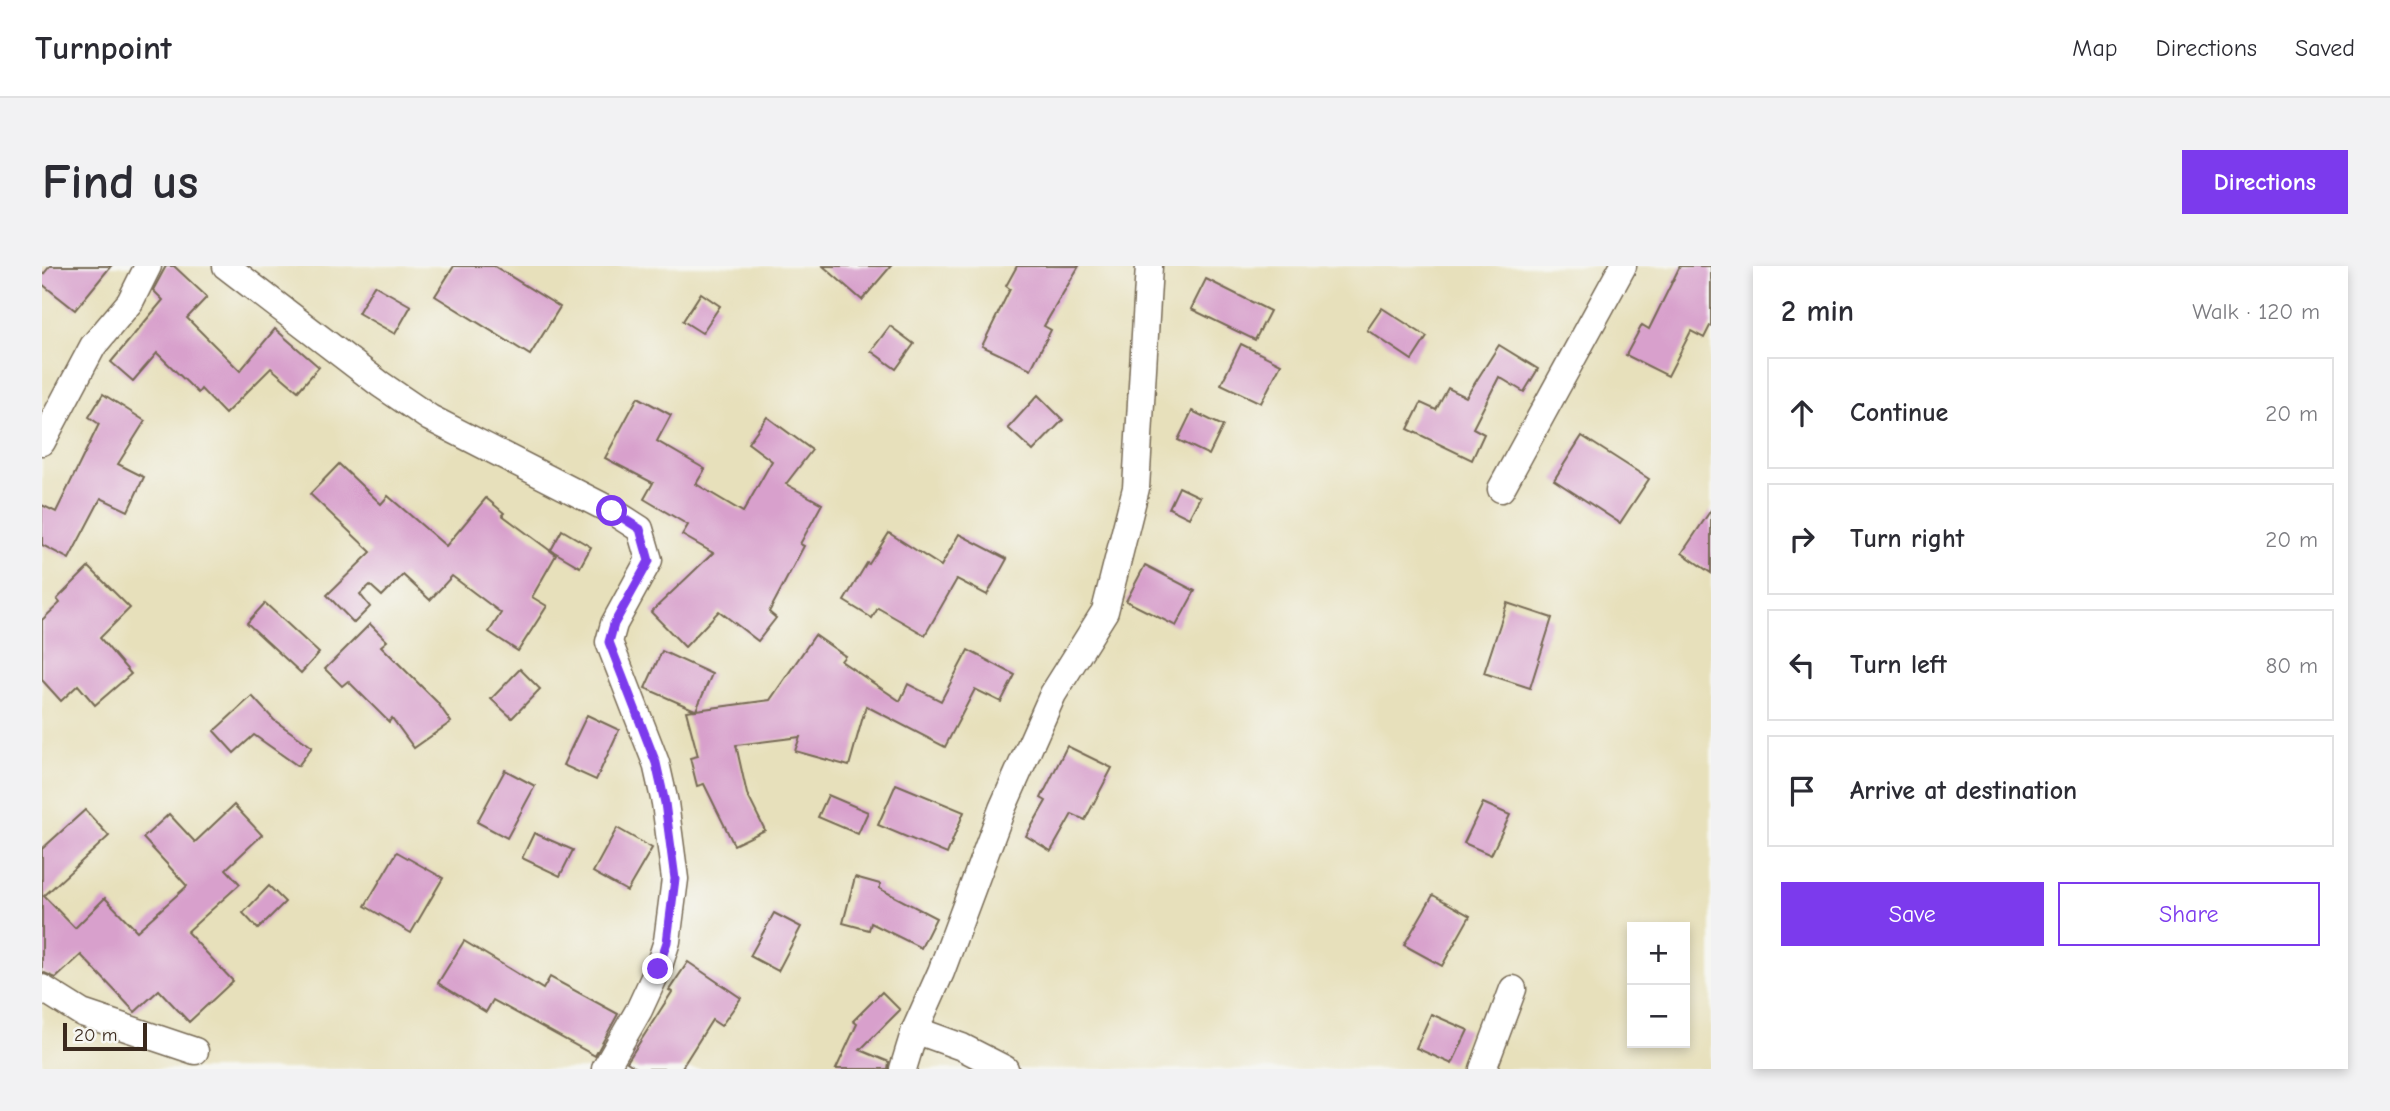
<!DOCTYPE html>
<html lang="en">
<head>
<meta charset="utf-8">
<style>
	body { margin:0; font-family:"Comic Neue",sans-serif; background:#f2f2f3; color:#2b2b33 }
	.controls { position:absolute; right:21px; bottom:21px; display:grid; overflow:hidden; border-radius:0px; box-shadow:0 4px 10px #0003 }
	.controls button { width:63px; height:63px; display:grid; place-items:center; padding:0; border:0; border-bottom:2px solid #e1e1e2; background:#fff; color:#2b2b33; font:35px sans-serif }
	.scale { position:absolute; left:21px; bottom:18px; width:84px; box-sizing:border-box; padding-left:7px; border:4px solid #3b2a1e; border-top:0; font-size:19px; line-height:24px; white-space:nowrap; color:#3b2a1e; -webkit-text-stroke:5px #f6f6f2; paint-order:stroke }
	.stop { position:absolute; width:21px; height:21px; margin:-16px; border:5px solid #7c3aed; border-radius:50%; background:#fff }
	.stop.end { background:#7c3aed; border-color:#fff; box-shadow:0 2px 7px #0008 }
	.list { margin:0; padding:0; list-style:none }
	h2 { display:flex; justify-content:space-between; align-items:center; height:91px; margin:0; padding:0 28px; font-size:30px }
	h2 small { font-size:23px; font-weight:400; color:#7c7c81 }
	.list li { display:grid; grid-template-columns:46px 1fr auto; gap:21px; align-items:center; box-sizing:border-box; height:112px; margin:0 14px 14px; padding:0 14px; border:2px solid #e1e1e2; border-radius:0px }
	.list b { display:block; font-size:26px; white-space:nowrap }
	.list em { font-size:23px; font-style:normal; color:#7c7c81 }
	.actions { display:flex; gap:14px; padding:21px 28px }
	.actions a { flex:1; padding:16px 0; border:2px solid #7c3aed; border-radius:0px; text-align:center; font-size:24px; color:#7c3aed }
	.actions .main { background:#7c3aed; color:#fff }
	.icon { flex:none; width:38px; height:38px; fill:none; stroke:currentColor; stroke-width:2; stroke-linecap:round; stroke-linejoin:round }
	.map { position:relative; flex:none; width:1669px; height:803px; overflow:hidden; border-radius:0px }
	header { display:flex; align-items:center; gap:42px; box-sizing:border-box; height:98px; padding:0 35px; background:#fff; border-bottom:2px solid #e1e1e2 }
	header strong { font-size:33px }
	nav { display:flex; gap:38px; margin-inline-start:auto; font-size:24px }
	.intro { display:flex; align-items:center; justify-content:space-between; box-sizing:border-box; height:168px; padding:0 42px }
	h1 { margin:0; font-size:49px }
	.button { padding:18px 32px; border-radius:0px; background:#7c3aed; color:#fff; font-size:24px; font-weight:700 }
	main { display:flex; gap:42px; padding:0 42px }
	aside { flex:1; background:#fff; border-radius:0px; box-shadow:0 4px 10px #0003 }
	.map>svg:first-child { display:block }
	.building { fill:#d8a0cc }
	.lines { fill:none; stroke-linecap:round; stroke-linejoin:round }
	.minor-casing { stroke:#776a55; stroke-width:29 }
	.minor { stroke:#fff; stroke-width:26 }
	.route { stroke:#7c3aed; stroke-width:9 }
</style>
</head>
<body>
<header>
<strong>Turnpoint</strong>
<nav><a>Map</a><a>Directions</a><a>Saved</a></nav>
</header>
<div class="intro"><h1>Find us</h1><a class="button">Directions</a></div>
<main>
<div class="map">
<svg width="1669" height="803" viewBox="0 0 1669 803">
	<rect width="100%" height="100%" fill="#f6f6f2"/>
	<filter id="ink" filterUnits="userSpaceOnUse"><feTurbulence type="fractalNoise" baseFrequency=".0143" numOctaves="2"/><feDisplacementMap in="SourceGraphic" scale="14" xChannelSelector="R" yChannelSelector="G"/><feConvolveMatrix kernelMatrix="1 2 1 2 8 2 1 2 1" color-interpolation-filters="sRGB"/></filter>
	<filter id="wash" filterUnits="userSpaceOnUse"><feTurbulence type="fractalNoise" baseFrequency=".00686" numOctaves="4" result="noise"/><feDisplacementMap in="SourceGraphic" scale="28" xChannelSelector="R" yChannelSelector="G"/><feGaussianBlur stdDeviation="1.57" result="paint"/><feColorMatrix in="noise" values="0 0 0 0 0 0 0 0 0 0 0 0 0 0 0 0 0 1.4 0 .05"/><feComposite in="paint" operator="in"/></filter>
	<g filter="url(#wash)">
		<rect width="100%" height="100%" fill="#e7e0bb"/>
		<g id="blocks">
			<!-- building -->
			<g class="building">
				<polygon points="8,0 69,0 33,44 0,18 0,10"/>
				<polygon points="124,0 132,0 165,31 145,52 198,105 233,63 277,101 256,125 229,102 183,148 159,123 156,127 115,87 91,115 69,96 121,34 111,24"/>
				<polygon points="412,0 452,0 518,41 488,89 393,30"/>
				<polygon points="781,0 849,0 820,34"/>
				<polygon points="975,0 1037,0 1002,60 1009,64 989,103 940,80 968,23 964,20"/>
				<polygon points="1638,0 1669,0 1669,58 1662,72 1649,65 1626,110 1584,89 1600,59 1607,63"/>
				<polygon points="1164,13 1228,45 1213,74 1149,43"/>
				<polygon points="332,19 369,40 353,68 316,47"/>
				<polygon points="659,27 678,40 660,67 641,55"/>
				<polygon points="1340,42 1385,71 1370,94 1325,64"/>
				<polygon points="848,60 872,78 854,103 829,85"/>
				<polygon points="1199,78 1239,98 1219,137 1179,118"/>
				<polygon points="1457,79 1496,103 1482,126 1457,111 1431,162 1442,168 1430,194 1366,163 1379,137 1394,144 1406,122 1424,131"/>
				<polygon points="61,128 103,155 76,198 102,211 86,245 59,232 27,293 0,279 0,239 14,246 57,158 47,151"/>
				<polygon points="996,129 1021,154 991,185 966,162"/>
				<polygon points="596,131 629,149 615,175 663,203 654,218 701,246 730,195 706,177 725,151 770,184 744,218 780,238 758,278 762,280 727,346 734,352 716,375 677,345 643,381 609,346 671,287 640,269 646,259 602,233 611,217 563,192"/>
				<polygon points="1150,145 1181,160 1167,189 1136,174"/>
				<polygon points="1540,170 1607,213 1578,257 1512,214"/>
				<polygon points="297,198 339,238 346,230 404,280 444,232 462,247 460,249 514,289 490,331 505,340 476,385 447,366 459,347 410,310 388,334 361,309 340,330 328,319 318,328 328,341 312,357 285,329 329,286 268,228"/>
				<polygon points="1137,221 1158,231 1147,252 1127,242"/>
				<polygon points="1669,244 1669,307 1640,287"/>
				<polygon points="520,264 549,281 538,301 509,284"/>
				<polygon points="847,267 899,300 917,268 965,293 945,329 915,313 883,369 836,342 830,352 802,335 825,297 827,298"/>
				<polygon points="1103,299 1153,325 1134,360 1084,335"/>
				<polygon points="47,301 88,342 58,372 89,408 53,439 36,419 19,435 0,414 0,354 18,337 15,333"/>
				<polygon points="223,337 277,387 259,407 205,357"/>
				<polygon points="1465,337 1510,352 1488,422 1442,407"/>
				<polygon points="328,358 345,375 339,380 395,436 409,456 372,482 350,452 347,456 306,415 300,420 283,403"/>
				<polygon points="773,369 803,390 799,395 858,435 866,418 899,435 926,384 973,409 959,436 933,423 903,481 824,440 807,500 753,485 758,471 694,479 705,528 723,564 692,579 662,518 655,520 648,492 656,490 644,445 653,444 603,422 620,385 670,408 654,444 728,434"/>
				<polygon points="478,403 498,423 470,452 449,433"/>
				<polygon points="210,430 232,454 270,481 256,500 212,469 192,487 172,465"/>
				<polygon points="545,449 577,464 554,514 521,499"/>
				<polygon points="1025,480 1070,502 1043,554 1030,548 1009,585 984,570 1004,535 999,532"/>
				<polygon points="463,504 493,520 465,572 435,556"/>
				<polygon points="854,518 922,546 905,588 836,559"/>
				<polygon points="786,529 826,546 816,568 776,551"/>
				<polygon points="1441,537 1468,549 1449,589 1422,577"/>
				<polygon points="192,539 220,569 184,603 198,618 145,666 191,715 147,756 117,724 93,746 39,689 14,712 0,706 0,583 43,544 67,570 2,630 33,662 63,632 95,665 145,620 101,572 127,548 153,576"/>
				<polygon points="575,562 610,582 585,625 551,606"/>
				<polygon points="492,567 531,584 518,610 480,592"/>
				<polygon points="355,586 401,612 369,667 323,640"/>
				<polygon points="813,611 838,618 838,623 894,652 879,682 829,657 827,664 801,657"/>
				<polygon points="227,620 243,636 216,663 201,647"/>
				<polygon points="1391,629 1428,650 1400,700 1362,679"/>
				<polygon points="732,647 759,661 736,705 708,690"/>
				<polygon points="422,675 501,723 508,711 576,748 553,790 451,734 444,746 396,717"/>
				<polygon points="646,696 699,732 679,760 670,754 639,803 596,803 585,796 630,726 627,724"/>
				<polygon points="840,726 858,744 818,784 847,796 846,803 794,803 815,758 811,755"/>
				<polygon points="1389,748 1426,764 1410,798 1374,782"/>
			</g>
		</g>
	</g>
	<g filter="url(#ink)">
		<use href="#blocks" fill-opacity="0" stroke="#776a55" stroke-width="2"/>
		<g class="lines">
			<!-- minor casing -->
			<g class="minor-casing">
				<g id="minor">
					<polyline points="184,0 338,118 388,152 570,245 598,263 607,294 572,358 567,376 614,497 623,537 633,613 625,675 616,703 597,744 563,803"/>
					<polyline points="0,176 51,80 88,36 106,0"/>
					<polyline points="1459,223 1581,0"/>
					<polyline points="0,722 40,747 153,785"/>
					<polyline points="873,764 920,781 963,803"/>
					<polyline points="861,803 873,764 899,706 960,543 1011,428 1063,345 1094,222 1107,0"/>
					<polyline points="1441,803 1471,723"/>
				</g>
			</g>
			<!-- minor -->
			<use href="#minor" class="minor"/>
		</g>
	</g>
	<g class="lines" filter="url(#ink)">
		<!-- route -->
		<polyline class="route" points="570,245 598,263 607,295 572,358 567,376 614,497 623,537 633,613 625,676 616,703"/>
	</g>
</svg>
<div class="controls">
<button>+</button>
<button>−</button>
</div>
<div class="scale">20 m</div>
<div class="stop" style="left:570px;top:245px"></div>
<div class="stop end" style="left:616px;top:703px"></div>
</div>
<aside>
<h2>2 min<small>Walk · 120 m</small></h2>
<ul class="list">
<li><svg class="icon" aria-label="ahead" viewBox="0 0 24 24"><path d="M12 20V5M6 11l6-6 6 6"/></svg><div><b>Continue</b></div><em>20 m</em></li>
<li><svg class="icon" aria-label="right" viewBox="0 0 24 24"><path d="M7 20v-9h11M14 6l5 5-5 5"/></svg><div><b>Turn right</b></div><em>20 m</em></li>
<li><svg class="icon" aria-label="left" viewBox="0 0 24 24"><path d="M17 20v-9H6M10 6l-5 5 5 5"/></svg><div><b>Turn left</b></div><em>80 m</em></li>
<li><svg class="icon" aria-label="arrive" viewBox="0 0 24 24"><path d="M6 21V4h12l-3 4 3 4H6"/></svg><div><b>Arrive at destination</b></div></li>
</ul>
<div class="actions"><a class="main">Save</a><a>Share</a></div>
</aside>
</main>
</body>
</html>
